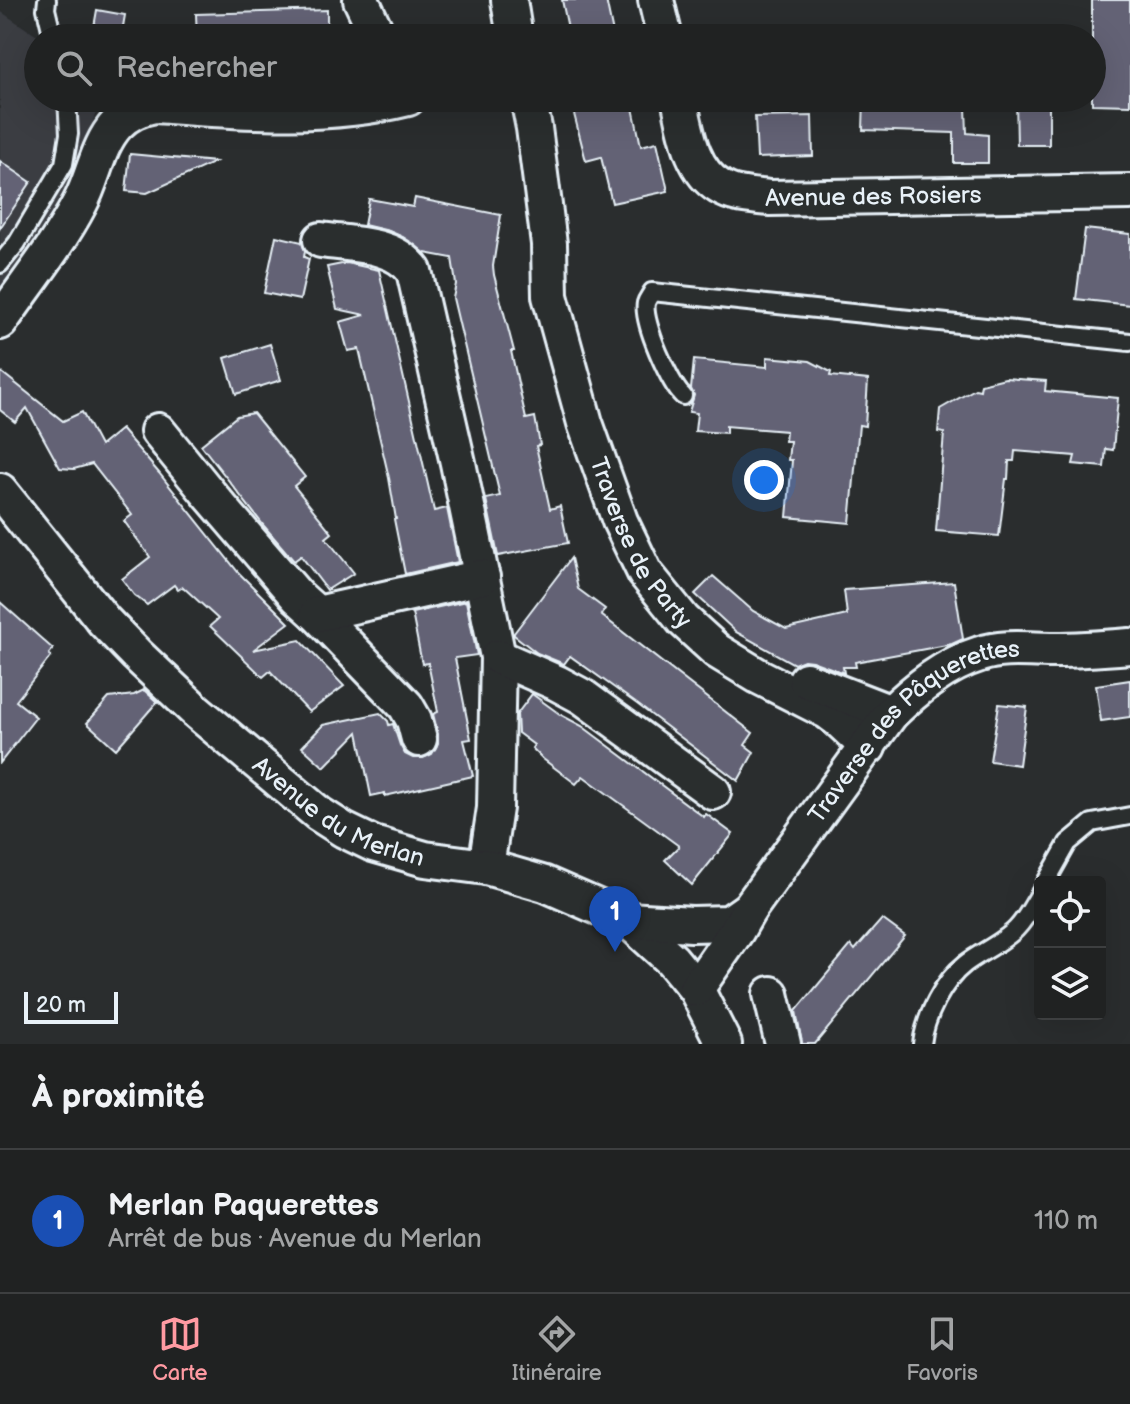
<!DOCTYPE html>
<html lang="fr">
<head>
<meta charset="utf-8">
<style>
	body { margin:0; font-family:"Balsamiq Sans",sans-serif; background:#2d2f2f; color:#f1f3f6 }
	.controls { position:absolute; right:24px; bottom:24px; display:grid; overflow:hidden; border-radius:8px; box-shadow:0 8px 32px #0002 }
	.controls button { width:72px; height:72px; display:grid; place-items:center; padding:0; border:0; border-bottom:2px solid #3d3f40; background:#202222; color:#f1f3f6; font:40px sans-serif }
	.scale { position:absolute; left:24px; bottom:20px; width:94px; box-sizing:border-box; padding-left:8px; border:4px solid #e8f1f8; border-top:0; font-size:22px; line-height:28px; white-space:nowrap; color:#e8f1f8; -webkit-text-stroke:6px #2a2d2e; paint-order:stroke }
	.you { position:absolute; left:764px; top:480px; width:28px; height:28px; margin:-20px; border:6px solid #fff; border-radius:50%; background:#1a73e8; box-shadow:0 0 0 12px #1a73e833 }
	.badge { display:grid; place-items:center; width:52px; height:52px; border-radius:50%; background:#ff9aa2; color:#fff; font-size:26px; font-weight:700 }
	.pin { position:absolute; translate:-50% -66px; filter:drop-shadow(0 2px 4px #0008) }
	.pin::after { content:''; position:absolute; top:42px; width:28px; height:24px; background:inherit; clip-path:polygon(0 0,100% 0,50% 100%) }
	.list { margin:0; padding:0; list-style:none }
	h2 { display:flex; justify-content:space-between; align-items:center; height:104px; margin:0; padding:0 32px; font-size:34px }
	h2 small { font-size:26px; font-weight:400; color:#a2a4a5 }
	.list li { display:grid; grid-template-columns:52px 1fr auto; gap:24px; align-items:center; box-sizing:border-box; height:144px; padding:0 32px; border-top:2px solid #3d3f40 }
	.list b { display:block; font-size:30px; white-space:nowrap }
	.list p { margin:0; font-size:26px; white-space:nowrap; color:#a2a4a5 }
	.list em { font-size:26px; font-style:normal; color:#a2a4a5 }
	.icon { flex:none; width:44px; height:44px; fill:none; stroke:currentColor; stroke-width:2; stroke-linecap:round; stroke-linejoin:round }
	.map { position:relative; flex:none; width:1130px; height:1044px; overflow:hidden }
	.search { position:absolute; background:#202222; box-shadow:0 8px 32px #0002; left:24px; right:24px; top:24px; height:88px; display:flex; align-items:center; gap:20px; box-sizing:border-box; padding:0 28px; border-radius:44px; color:#a2a4a5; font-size:30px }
	.sheet { height:248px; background:#202222 }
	nav { display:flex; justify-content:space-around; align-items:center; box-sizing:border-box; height:112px; border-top:2px solid #3d3f40; background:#202222; font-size:22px; color:#a2a4a5 }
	nav a { display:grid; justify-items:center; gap:4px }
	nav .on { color:#ff9aa2 }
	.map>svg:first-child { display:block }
	.built { fill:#3b3d43 }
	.building { fill:#636274; stroke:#e8f1f8; stroke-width:2 }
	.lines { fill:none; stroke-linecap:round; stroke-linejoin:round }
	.lane-casing { stroke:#e8f1f8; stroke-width:22 }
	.street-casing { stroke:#e8f1f8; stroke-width:40 }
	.lane { stroke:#2a2d2e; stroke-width:16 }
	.street { stroke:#2a2d2e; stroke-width:34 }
	.labels { text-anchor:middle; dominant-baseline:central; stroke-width:7; stroke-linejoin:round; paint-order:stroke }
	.street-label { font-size:24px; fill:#e8f1f8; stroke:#2a2d2e }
</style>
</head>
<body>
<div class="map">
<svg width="1130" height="1044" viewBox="0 0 1130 1044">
	<rect width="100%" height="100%" fill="#2a2d2e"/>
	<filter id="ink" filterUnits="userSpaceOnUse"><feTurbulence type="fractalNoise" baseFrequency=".0125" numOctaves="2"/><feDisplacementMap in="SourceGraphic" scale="16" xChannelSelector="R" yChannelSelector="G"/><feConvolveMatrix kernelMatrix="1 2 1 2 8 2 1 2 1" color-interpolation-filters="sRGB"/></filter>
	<g filter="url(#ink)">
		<!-- built -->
		<polygon class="built" points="0,11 40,38 38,38 38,98 102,98 58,208 0,293"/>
		<!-- building -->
		<g class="building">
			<polygon points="562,0 606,0 614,38 570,38"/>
			<polygon points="1092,0 1130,0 1130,105 1092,104"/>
			<polygon points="97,10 125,15 121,38 92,38"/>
			<polygon points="327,10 327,38 197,38 196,14"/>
			<polygon points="631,98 641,146 657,142 668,191 612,203 601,157 586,161 573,110"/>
			<polygon points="864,98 922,98 922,104 966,107 967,133 988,135 988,163 954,163 954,133 863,130"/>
			<polygon points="1016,98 1049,98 1049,145 1017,145"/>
			<polygon points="812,116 813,156 757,158 755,117"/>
			<polygon points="130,154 215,162 147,193 126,191"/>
			<polygon points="0,161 31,182 0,228"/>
			<polygon points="415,198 501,215 493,266 494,275 514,351 511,351 526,419 535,417 540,445 536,446 550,509 560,506 568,543 498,556 486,499 500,496 453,298 456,284 452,258 425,253 403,237 389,231 364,225 369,199 413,207"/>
			<polygon points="1085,229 1130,234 1130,305 1076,299"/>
			<polygon points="276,236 302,242 305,251 304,257 309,259 300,300 264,293"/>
			<polygon points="347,263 379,270 434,511 447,508 458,562 405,574 394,519 396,519 389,478 359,349 348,351 340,322 365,315 337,309 327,267"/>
			<polygon points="270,344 281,380 236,394 225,358"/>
			<polygon points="767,357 810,361 831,372 830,376 868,380 865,426 859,425 850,523 787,517 792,460 788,460 790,441 785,441 786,431 726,426 726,433 695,431 697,413 689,412 694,395 691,389 694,360 767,367"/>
			<polygon points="0,371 63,421 82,412 100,446 121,429 159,473 238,572 289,623 253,650 300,640 344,686 309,712 270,671 263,677 210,626 218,619 183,587 178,590 174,585 147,605 134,595 122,579 150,557 124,521 132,515 92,464 74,469 60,468 27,408 15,422 0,410"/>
			<polygon points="1005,378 1046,381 1045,391 1118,398 1113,450 1106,449 1104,467 1073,464 1075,456 1015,451 1014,461 1009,461 1008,479 1006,479 999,536 936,531 944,433 938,432 940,409 975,389 980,390 981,384"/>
			<polygon points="253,413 305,477 294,486 332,533 326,538 354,573 327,590 301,556 294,561 264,526 201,445 237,416"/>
			<polygon points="571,558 578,589 605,609 601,615 753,733 745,745 754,752 738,781 637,704 570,656 564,664 537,653 514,635 514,633"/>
			<polygon points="713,576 753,611 786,629 847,615 844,590 954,582 963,639 952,644 855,662 856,667 843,667 844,673 812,661 804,660 794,664 736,632 695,594"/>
			<polygon points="466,601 477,655 455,658 471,739 464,740 473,776 385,796 385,793 371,796 358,732 324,767 302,747 323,725 380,713 388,721 389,725 393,724 400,745 405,754 413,758 423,758 432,754 438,743 438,734 433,714 438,712 428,663 422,664 412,613"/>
			<polygon points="0,602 53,649 49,654 51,656 16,701 36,717 0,763"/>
			<polygon points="1130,680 1130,717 1101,721 1096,685"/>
			<polygon points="144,690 157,702 116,749 87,723 109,698 134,695"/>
			<polygon points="532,694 561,715 582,726 704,817 706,814 733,834 692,885 665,860 679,846 583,776 576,784 543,759 532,748 534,745 518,733 517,714"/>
			<polygon points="999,704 1027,707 1019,765 990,761"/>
			<polygon points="882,919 905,936 815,1044 802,1044 796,1011 851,945 855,950"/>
		</g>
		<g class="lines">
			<!-- lane casing -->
			<g class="lane-casing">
				<g id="lane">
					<polyline points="47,0 46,9 53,38"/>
					<polyline points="0,264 17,243 64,164 69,134 67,98"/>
					<path d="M683 396C670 384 642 322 646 303 647 299 650 296 652 292L1130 342"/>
					<polyline points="1046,882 1068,843 1092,823 1130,816"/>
					<path d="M922 1044C925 1017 943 981 965 964 981 952 1002 943 1016 929 1026 919 1033 905 1040 893"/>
				</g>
			</g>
			<!-- street casing -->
			<g class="street-casing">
				<g id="street">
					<polyline points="361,0 379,38"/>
					<polyline points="509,0 515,38"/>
					<polyline points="656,0 665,38"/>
					<path id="s1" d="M528 98 534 128 549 244 550 296 585 423 620 521 645 573 683 620 717 651 758 676 827 711 839 720 868 747"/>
					<path id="s2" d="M679 98C686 129 690 169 720 187 734 196 753 196 769 198L1130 192"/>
					<path d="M321 240C353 245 394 243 414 271L458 463 498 657 495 808 486 867"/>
					<path d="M0 322C27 283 58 245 80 203 94 177 97 146 117 124 128 113 139 108 155 105 240 111 324 119 408 98"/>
					<polyline points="158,431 210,495 297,596 317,614 406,706 414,720 419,739"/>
					<path id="s3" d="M0 491 104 621 137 655 195 710 319 814 344 830 373 844 425 859 486 867 545 884 628 920 672 960 696 989 724 1044"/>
					<polyline points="317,614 482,577"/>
					<polyline points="498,657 557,683 583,697 713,792"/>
					<polyline points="806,680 891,713"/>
					<polyline points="628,920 692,924 729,923 749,909"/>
					<path id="s4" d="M696 989 737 930 749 909 891 713C917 688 945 665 980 654 1003 646 1030 650 1055 650 1080 650 1105 648 1130 646"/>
					<polyline points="771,994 783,1044"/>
				</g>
			</g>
			<!-- lane -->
			<use href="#lane" class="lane"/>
			<!-- street -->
			<use href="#street" class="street"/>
		</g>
	</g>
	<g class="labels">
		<!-- street labels -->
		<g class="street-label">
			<text stroke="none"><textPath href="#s2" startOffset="256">Avenue des Rosiers</textPath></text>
			<text stroke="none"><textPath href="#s1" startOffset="464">Traverse de Party</textPath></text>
			<text stroke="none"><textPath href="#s4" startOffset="346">Traverse des Pâquerettes</textPath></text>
			<text stroke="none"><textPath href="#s3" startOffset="472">Avenue du Merlan</textPath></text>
		</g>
	</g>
</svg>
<div class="controls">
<button><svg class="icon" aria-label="locate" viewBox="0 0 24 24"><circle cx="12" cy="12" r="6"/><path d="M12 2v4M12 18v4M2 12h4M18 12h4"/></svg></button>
<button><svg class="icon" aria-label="layers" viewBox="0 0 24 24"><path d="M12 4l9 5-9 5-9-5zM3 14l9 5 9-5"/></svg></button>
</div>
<div class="scale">20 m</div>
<div class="you"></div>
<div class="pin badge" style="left:615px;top:952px;background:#1a4fb4">1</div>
<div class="search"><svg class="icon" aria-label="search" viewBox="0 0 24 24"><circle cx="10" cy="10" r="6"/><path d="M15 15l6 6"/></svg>Rechercher</div>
</div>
<section class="sheet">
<h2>À proximité<small></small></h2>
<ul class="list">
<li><span class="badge" style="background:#1a4fb4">1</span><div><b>Merlan Paquerettes</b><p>Arrêt de bus · Avenue du Merlan</p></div><em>110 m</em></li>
</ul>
</section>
<nav>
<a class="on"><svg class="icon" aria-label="map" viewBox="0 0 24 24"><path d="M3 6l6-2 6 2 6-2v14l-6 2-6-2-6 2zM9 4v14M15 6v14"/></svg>Carte</a>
<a><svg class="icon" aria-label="directions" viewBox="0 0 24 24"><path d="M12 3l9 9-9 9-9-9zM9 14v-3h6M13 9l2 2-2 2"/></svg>Itinéraire</a>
<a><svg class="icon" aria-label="saved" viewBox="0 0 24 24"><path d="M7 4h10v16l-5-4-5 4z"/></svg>Favoris</a>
</nav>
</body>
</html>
